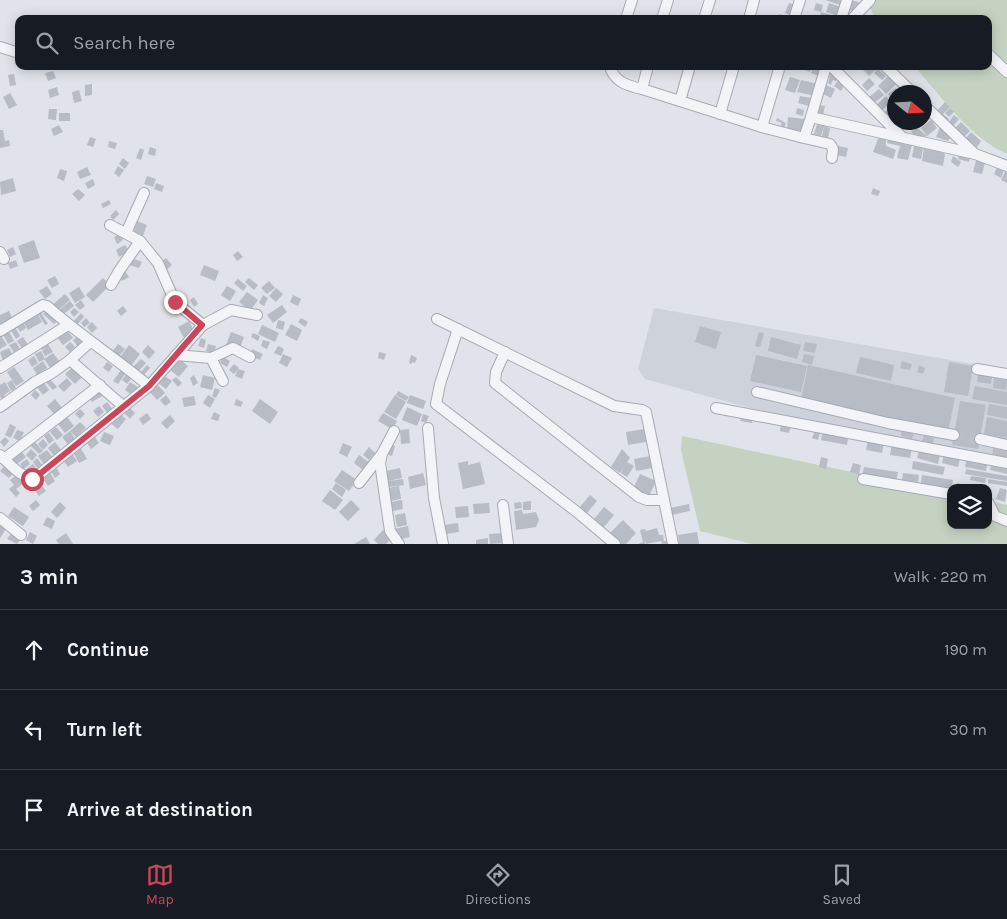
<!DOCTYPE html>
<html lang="en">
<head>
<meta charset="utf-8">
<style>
	body { margin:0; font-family:Karla,sans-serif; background:#242831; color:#f1f3f6 }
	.controls { position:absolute; right:15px; bottom:15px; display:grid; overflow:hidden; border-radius:10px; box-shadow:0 2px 12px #0003 }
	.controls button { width:45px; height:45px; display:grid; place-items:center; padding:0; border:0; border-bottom:1px solid #363941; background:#171b24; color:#f1f3f6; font:25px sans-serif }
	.compass { position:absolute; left:887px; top:85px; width:45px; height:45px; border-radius:50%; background:#171b24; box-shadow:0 2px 12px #0003; rotate:108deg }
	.stop { position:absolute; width:15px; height:15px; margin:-11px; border:4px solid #cc465a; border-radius:50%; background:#fff }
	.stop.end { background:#cc465a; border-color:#fff; box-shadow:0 1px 5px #0008 }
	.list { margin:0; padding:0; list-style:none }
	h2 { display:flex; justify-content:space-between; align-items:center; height:65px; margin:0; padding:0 20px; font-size:21px }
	h2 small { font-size:16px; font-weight:400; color:#9ea1a6 }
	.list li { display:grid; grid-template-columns:32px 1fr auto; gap:15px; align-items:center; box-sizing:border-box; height:80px; padding:0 20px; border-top:1px solid #363941 }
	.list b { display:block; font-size:19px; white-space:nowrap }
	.list em { font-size:16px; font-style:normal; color:#9ea1a6 }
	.icon { flex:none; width:28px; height:28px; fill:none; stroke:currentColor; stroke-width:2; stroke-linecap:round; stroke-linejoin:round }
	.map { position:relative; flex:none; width:1007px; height:544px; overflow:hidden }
	.search { position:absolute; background:#171b24; box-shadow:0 2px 12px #0003; left:15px; right:15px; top:15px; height:55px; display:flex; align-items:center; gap:12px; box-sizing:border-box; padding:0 18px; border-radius:10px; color:#9ea1a6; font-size:19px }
	.sheet { height:305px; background:#171b24 }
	nav { display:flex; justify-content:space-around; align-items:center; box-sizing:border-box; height:70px; border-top:1px solid #363941; background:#171b24; font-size:14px; color:#9ea1a6 }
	nav a { display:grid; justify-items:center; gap:2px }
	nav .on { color:#cc465a }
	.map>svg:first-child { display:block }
	.built { fill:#ced2da }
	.green { fill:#c5d2c1 }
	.building { fill:#b7bcc5 }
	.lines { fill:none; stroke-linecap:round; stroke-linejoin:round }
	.minor-tunnel { stroke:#bbbfc7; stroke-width:10; stroke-dasharray:10 5; stroke-linecap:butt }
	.minor-casing { stroke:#a5aab3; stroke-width:12 }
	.minor { stroke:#f2f4f7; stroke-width:10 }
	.route { stroke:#cc465a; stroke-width:6 }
</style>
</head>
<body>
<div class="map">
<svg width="1007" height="544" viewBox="0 0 1007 544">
	<rect width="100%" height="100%" fill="#e0e3e9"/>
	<!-- built -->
	<polygon class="built" points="654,308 1007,370 1007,461 754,409 645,379 638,369"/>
	<!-- green -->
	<g class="green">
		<path d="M872 0H1007V154C970 138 941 96 914 66H988V19H875L868 3Z"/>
		<polygon points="682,436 951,493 951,525 988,525 988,501 1007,505 1007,544 752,544 700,531 681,450"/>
	</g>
	<!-- building -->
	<g class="building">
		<polygon points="825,0 842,0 840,5"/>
		<polygon points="851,0 858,2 862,6 857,12 848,10"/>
		<polygon points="789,3 795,5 792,16 785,13"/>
		<polygon points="816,3 823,5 821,12 814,10"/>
		<polygon points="829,3 841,7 838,16 826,12"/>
		<polygon points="821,12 841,18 841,19 819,19"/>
		<polygon points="779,14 791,17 791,19 777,19"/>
		<polygon points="794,66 812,66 810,72"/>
		<polygon points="814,66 823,66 819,76 811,73"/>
		<polygon points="865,66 880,66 869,76 862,69"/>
		<polygon points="878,69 886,76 882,80 874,73"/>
		<polygon points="53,71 56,78 48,81 45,73"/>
		<polygon points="831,72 838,78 836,81 833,80 831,85 828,83"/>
		<polygon points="14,74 16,85 10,86 8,75"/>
		<polygon points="888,76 896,84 886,94 878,86"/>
		<polygon points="790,77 800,80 795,93 785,90"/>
		<polygon points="869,78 875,84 867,91 862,85"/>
		<polygon points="801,80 818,84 815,96 797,92"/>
		<polygon points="838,80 845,84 841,91 834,86"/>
		<polygon points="92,84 92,95 85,96 85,85"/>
		<polygon points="826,85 835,89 831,98 821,93"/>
		<polygon points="57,87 59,95 50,98 48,90"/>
		<polygon points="896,88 900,92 894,92 894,103 888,94"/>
		<polygon points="879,89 884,95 874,103 869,97"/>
		<polygon points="79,90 82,101 74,103 72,92"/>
		<polygon points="10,93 17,105 9,109 3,97"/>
		<polygon points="800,96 811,98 809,106 798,103"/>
		<polygon points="886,96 891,102 879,113 874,107"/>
		<polygon points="945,102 950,107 943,114 949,119 946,123 935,113"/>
		<polygon points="894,104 894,117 891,120 885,112"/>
		<polygon points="817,105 825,106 823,116 815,115"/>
		<polygon points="797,108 804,110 803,116 796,114"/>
		<polygon points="950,108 954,112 949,117 945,113"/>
		<polygon points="49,109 57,109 56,120 48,119"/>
		<rect x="59" y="113" width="11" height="8"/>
		<polygon points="954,115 959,119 953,126 948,123"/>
		<polygon points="788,117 804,119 802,132 787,130"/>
		<polygon points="777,118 786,123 784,128 780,127 782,123 776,121"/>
		<polygon points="931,120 937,128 927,136 921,128"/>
		<polygon points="818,121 825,123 821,136 814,134"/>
		<polygon points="902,122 910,122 902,131 898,127"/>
		<polygon points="961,122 970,131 964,137 955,128"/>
		<polygon points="59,125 63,132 54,136 51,129"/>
		<polygon points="824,126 830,128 828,138 822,137"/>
		<polygon points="916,127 927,136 918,139 911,132"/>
		<polygon points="940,127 951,136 948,141 936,137"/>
		<polygon points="0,130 3,130 5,141 9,140 10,146 0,148"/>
		<polygon points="971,132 981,141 977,147 966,138"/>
		<polygon points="879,136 886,138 886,146 896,150 893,159 873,152"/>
		<polygon points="90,137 96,139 93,147 87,145"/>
		<polygon points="888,137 912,145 908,160 897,158 900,146 887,143"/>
		<polygon points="109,141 117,143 115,149 108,147"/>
		<polygon points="838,146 848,148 846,157 836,155"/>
		<polygon points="914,146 923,148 921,159 912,157"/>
		<polygon points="150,147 156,149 155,156 148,154"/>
		<polygon points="924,147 935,149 945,154 943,166 922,161"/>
		<polygon points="140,148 144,150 141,160 136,158"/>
		<polygon points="959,153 970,156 969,162 958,159"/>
		<polygon points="953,156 961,162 958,167 951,162"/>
		<polygon points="977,157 986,159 982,174 973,172"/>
		<polygon points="123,158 129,163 125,169 119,164"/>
		<polygon points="998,165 1005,168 1001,178 994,174"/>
		<polygon points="118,166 124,170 119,177 114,173"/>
		<polygon points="87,167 91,175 80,179 77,172"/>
		<polygon points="1007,168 1007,183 1001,180"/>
		<polygon points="60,169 67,171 64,181 57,178"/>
		<polygon points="147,176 156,179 153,187 144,184"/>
		<polygon points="13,178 16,191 1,195 0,182"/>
		<polygon points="93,179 95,185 88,189 85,183"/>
		<polygon points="156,183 164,186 162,192 154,189"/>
		<polygon points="873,188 880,191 878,196 871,194"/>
		<polygon points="78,189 85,195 79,201 72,194"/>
		<polygon points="109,200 111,204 103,208 101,204"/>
		<polygon points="116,210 119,214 113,220 110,216"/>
		<polygon points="137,221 147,225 142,238 133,235"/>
		<polygon points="120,234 123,240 117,244 114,237"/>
		<polygon points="34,240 40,258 24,263 18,246"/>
		<polygon points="125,245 129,251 119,257 116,250"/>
		<polygon points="13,247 16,254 10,257 7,250"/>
		<polygon points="238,251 243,257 237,261 233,255"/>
		<polygon points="132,258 142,262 139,268 129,265"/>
		<polygon points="166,258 172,265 166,270 160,263"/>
		<polygon points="16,260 18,266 10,269 8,263"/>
		<polygon points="204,265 219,271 215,281 200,275"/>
		<polygon points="125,271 129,277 122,281 118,274"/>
		<polygon points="55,276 59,284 52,288 47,280"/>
		<polygon points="103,278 110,285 93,302 86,295"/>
		<polygon points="249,278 258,285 254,290 245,282"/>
		<polygon points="238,279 247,286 243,291 234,283"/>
		<polygon points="269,281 275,288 267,294 261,288"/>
		<polygon points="47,286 52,294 45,299 39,291"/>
		<polygon points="227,286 236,291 230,301 221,295"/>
		<polygon points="79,287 85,297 75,303 69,293"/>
		<polygon points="276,288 283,294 276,302 269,296"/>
		<polygon points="247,292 258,300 250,311 239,302"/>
		<polygon points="65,294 70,300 56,312 51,306"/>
		<polygon points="263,295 268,298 264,306 259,303"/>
		<polygon points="293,295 301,299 298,306 290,302"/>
		<polygon points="194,297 198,304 194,307 190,300"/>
		<polygon points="81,300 85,306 80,310 75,305"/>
		<polygon points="70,301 74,306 61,316 58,311"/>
		<polygon points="282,305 287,312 273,323 267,315"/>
		<polygon points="123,306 127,311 121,316 117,311"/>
		<polygon points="48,308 59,319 54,324 43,314"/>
		<polygon points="74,308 79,312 74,317 70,312"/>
		<polygon points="9,311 12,318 0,324 0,315"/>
		<polygon points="36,311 42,322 28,330 22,319"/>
		<polygon points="40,311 48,324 45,325 37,312"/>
		<polygon points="81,313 84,317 76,326 72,323"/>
		<polygon points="86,318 90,323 84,327 81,323"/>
		<polygon points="301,318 308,322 305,327 298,322"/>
		<polygon points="22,320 26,328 20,332 15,323"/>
		<polygon points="278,320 285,322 283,330 276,328"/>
		<polygon points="189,321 195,333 184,338 178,327"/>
		<polygon points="92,322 97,328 92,333 87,327"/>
		<polygon points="291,324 302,330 297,341 285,335"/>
		<polygon points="14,325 20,336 16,339 9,327"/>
		<polygon points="262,325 279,333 275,342 258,334"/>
		<polygon points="700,326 721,332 716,349 695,342"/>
		<polygon points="66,329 73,338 63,345 56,336"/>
		<polygon points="9,332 14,341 8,344 3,334"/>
		<polygon points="231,332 244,337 239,350 226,345"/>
		<polygon points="759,332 764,333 760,347 755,346"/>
		<polygon points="253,333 260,336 258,341 251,337"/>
		<polygon points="1,336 7,345 0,349 0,337"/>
		<polygon points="79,336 84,342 78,347 73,340"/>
		<polygon points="23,337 29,346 23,350 17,341"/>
		<polygon points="771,337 801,345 797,359 768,351"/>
		<polygon points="201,338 206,340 204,348 198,346"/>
		<polygon points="263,340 270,342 267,349 261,346"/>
		<polygon points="46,341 53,352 45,356 42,351 46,348 42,350 39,346"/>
		<polygon points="16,342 21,351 15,354 9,345"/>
		<polygon points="70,342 75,347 70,352 65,347"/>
		<polygon points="805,342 817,344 815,353 803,351"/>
		<polygon points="118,344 125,349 118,357 112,352"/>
		<polygon points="208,344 216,346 214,353 206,351"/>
		<polygon points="129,345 140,354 131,366 120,357"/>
		<polygon points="148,345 155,352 149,359 142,352"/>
		<polygon points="278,346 284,349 281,356 274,353"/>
		<polygon points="9,348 13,355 3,361 0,352"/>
		<polygon points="252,349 263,354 260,360 250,356"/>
		<polygon points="41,351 45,359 39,362 35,354"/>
		<polygon points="379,352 386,354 384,360 378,358"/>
		<polygon points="53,353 60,362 51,369 44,359"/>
		<polygon points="283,354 292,358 287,367 279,363"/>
		<polygon points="804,354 814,356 812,365 802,362"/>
		<polygon points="411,355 417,358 415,363 412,362 412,364 409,363"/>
		<polygon points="756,355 807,366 801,392 750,381"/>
		<polygon points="34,356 38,363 32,367 28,360"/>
		<polygon points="223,357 230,361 227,367 220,363"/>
		<polygon points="860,357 894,365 891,381 856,373"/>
		<polygon points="141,359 146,363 137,373 132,368"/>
		<polygon points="179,359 188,366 179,377 170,370"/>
		<polygon points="43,361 47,368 37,375 33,368"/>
		<polygon points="902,361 912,364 910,370 900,368"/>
		<polygon points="107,362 113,366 109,372 103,368"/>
		<polygon points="949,362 973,366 968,396 944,392"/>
		<polygon points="234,364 239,368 234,374 229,370"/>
		<polygon points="147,365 150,368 141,378 138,375"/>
		<polygon points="808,365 955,398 948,432 801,400"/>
		<polygon points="919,365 925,368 923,374 917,372"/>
		<polygon points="14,367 24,381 16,386 7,372"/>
		<polygon points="73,367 82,377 75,384 65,374"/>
		<polygon points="238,369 245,371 242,379 235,376"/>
		<polygon points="121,370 125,374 118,384 113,381"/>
		<polygon points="128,372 133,376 127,384 122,380"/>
		<polygon points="978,374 992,376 991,384 977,382"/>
		<polygon points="163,375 172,381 166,389 157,382"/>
		<polygon points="194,375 198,383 193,386 190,378"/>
		<polygon points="203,375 215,378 212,390 200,387"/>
		<polygon points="176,377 182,383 178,387 172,380"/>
		<polygon points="49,378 57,387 53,390 45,381"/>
		<polygon points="67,378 72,384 64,392 58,386"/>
		<polygon points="994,378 1007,380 1006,390 993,388"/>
		<polygon points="12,380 16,388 11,391 7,383"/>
		<polygon points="43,381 49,390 43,395 36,386"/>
		<polygon points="5,382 10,391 4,395 6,398 2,400 0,396 0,385"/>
		<polygon points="130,382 138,387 132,395 125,390"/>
		<polygon points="155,382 165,393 157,400 147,389"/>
		<polygon points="975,386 1007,392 1007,405 972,399"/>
		<polygon points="101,388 104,395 92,402 88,395"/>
		<polygon points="215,388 220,390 216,398 212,396"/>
		<polygon points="35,390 40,395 36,400 31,395"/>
		<polygon points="398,391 409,397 406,401 396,395"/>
		<polygon points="166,395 171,402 165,406 160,400"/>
		<polygon points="208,395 215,399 210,408 203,403"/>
		<polygon points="395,395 406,402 396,419 384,412"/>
		<polygon points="410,395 426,401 423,409 407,403"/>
		<polygon points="194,396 196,405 184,407 182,398"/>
		<polygon points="55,399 63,409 55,415 47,406"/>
		<polygon points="236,399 243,402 241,407 234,405"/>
		<polygon points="260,399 278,412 270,424 252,411"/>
		<polygon points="960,401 986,405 978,449 952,445"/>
		<polygon points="107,402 114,411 109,415 102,406"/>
		<polygon points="989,404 1007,407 1007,419 987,415"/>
		<polygon points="127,405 135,413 130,419 121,410"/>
		<polygon points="99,406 104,412 98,417 93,411"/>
		<polygon points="407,407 422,414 417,426 402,420"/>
		<polygon points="80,409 85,414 80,419 75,414"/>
		<polygon points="117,412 126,419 118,429 109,422"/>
		<polygon points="214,412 220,415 218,421 211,419"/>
		<polygon points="147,413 151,419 143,425 139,419"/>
		<polygon points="383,413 397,421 392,429 378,421"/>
		<polygon points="423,414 429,416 426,423 421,421"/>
		<polygon points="170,415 175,421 167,429 161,423"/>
		<polygon points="742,415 753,417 752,423 740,421"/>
		<polygon points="66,416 74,426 69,430 67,427 69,430 65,433 57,423"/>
		<polygon points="987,417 1007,421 1007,438 984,434"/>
		<polygon points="80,422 86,428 76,437 70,431"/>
		<polygon points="781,423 791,425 789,433 780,431"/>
		<polygon points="10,424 16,427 11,438 5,435"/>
		<polygon points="56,427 63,435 57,440 50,432"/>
		<polygon points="409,429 410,443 401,444 400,430"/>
		<polygon points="644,429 646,442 628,445 626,432"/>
		<polygon points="823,429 849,433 847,445 821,440"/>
		<polygon points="17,430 24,432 20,441 13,438"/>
		<polygon points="902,430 914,433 912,439 901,436"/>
		<polygon points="70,431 76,440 69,446 62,437"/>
		<polygon points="815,431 820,433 818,440 812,438"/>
		<polygon points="104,432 114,436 110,445 100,441"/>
		<polygon points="49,433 54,440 49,444 44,436"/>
		<polygon points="93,434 99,443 91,449 85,440"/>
		<polygon points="924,435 934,438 933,443 922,441"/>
		<polygon points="5,437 9,441 4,447 0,442"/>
		<polygon points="43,439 48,445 43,450 38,444"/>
		<polygon points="868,439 884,443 882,453 866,450"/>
		<polygon points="34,441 43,451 39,454 30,445"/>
		<polygon points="55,442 61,450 54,456 48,448"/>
		<polygon points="343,443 352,447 347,457 339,453"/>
		<polygon points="389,444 395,446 392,456 386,454"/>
		<polygon points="892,444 912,447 910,458 890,455"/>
		<polygon points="994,444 1007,447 1007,458 992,455"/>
		<polygon points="80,447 87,459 79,463 73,452"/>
		<polygon points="369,447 375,453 369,460 363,455"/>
		<polygon points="31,449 37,455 32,461 26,455"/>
		<polygon points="622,449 630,458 627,462 634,466 627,477 621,473 623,468 620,473 611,467"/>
		<polygon points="47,450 54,459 45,466 38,456"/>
		<polygon points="21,451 26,457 16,465 11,459"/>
		<polygon points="919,451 940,456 938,464 917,458"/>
		<polygon points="72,454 77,461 68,467 63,460"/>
		<polygon points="944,454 960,458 958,467 942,463"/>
		<polygon points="359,455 370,463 364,471 354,463"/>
		<polygon points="650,456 652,468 636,471 634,459"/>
		<polygon points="967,456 988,460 986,471 965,467"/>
		<polygon points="821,457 828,459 826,469 819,467"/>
		<polygon points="37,458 44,467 39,470 33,462"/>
		<polygon points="27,459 30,464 23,469 20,464"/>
		<polygon points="468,461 468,465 480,462 485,484 463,489 458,463"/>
		<polygon points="913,461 945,467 943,475 912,469"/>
		<polygon points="7,463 16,470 9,478 0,471"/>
		<polygon points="853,463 861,465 859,475 850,472"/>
		<polygon points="33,464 37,469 27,476 24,471"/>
		<polygon points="991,465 1007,468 1007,474 990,470"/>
		<polygon points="55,466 60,474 55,478 49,469"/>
		<polygon points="864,467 898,472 895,486 861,481"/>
		<polygon points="400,468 402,478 388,481 386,471"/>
		<polygon points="966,469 1007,476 1007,481 965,474"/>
		<polygon points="342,470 357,480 349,491 334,481"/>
		<polygon points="49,471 55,481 48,486 41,476"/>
		<polygon points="19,473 26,481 16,489 20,493 16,497 9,489 14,485 10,480"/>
		<polygon points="423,473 426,485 410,489 408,477"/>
		<polygon points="903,473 919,475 918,482 902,480"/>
		<polygon points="640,474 656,481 648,498 636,492 634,487"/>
		<polygon points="922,475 953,480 951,492 920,488"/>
		<polygon points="971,476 986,478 985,483 970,480"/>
		<polygon points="403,479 404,485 389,487 388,481"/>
		<polygon points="988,479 1007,482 1007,486 988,483"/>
		<polygon points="39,481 46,491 39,496 32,486"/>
		<polygon points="336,483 346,490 342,497 332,489"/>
		<polygon points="957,483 971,486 970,488 956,488"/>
		<polygon points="399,486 401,499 391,501 388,488"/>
		<polygon points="1000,488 1007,490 1005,502 996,499"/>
		<polygon points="330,490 343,500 335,510 322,501"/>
		<polygon points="590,495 597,501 587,513 580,507"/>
		<polygon points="36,500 40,505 33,511 29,506"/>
		<polygon points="351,500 360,509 348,521 339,512"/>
		<polygon points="402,500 403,509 393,511 391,502"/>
		<polygon points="531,501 531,510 523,510 523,502"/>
		<polygon points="60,502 66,508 57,518 51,512"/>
		<polygon points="521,502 522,508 515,509 514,503"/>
		<polygon points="489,503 490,513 474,514 473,504"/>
		<polygon points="689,504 690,511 672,515 670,508"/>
		<polygon points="468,506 469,517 456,518 455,507"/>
		<polygon points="14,507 29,517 23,526 8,516"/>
		<polygon points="604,507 614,515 604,527 594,519"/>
		<polygon points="522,510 523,514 536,512 539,520 536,527 516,530 514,511"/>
		<polygon points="405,513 407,525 397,527 395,515"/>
		<polygon points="47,517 55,521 52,529 43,525"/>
		<polygon points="0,520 8,526 0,538"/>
		<polygon points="623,520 636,533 626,544 621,544 610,533"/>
		<polygon points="458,523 459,532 446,534 444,525"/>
		<polygon points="408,526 410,537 401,539 400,534 396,535 394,529"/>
		<polygon points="657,528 659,535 663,535 664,541 666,541 667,544 662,544 661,541 646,544 645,541 645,544 638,544 643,542 640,530 645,529 646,531"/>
		<polygon points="383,530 391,539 386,544 378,544 374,540"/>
		<polygon points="13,531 22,537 17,544 7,539"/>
		<polygon points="30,532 37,536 33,544 26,540"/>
		<polygon points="697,532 699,544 679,544 678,535"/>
		<polygon points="66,533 73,544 59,544 56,540"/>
		<polygon points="503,533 504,543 490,544 489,534"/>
		<polygon points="366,537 370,544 354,544"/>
		<polygon points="488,538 488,544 476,544 476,540"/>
	</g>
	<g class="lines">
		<!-- minor-tunnel -->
		<polyline class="minor-tunnel" points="954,435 980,439"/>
		<!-- minor casing -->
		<g class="minor-casing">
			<g id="minor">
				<polyline points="626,19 632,0"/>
				<polyline points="662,19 668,0"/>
				<polyline points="704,19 710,0"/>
				<polyline points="749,19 754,0"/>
				<polyline points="794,19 800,0"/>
				<polyline points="841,19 847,0"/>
				<polyline points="852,19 870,0"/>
				<polyline points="0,47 19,53"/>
				<polyline points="988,54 1007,72"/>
				<path d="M612 66 611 70C617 83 629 86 642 89"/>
				<polyline points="648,66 642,89 762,127 804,138 811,117"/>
				<polyline points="826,66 811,117 975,154"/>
				<polyline points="831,66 901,136"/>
				<polyline points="885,66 912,92"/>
				<polyline points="680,101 690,66"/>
				<polyline points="924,105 975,154 1007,166"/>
				<polyline points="720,114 734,66"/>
				<polyline points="762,127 780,66"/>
				<polyline points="804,138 830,144 833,149 832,158"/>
				<polyline points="110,225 140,241 158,263 175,302 203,325"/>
				<polyline points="126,233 144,193"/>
				<polyline points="0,252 4,259"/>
				<polyline points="111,285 119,271 140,241"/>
				<polyline points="437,319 614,406 642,410 646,412 673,544"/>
				<polyline points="458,329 440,384 436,404 577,512 615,544"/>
				<path d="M0 331 43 305 47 306C79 335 116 358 149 386"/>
				<polyline points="505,352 496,372 495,383 639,497 647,500 664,500"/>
				<polyline points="176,355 211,358 233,348 250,357"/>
				<polyline points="211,358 223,381"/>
				<polyline points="70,360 123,406"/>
				<polyline points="0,368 68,325"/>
				<polyline points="977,369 1007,374"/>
				<polyline points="757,392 888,423 954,435"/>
				<polyline points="0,407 35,382 52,373 70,360 90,342"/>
				<polyline points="716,408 1007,463"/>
				<polyline points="428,428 434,498 443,544"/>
				<polyline points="394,431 382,454 380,463 390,531 399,544"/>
				<polyline points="980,439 1007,445"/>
				<path d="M0 455C9 463 23 481 36 477L149 386 203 325 231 310 257 315"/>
				<polyline points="4,459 100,385"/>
				<polyline points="863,479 951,494"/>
				<polyline points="359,483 381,455"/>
				<polyline points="988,502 995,516 1007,521"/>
				<polyline points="503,505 508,544"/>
				<polyline points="0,518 21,535"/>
			</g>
		</g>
		<!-- minor -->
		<use href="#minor" class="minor"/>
	</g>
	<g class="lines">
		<!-- route -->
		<polyline class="route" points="32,479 36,477 149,386 202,325 175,302"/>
	</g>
</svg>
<div class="controls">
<button><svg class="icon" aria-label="layers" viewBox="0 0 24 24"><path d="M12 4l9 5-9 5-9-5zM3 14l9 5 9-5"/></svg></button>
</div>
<svg class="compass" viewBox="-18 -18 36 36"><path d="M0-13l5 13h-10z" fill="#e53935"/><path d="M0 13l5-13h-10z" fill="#9ea1a6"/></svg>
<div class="stop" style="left:32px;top:479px"></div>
<div class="stop end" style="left:175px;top:302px"></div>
<div class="search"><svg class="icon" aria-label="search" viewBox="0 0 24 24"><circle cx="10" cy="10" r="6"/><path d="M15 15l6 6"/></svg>Search here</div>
</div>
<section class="sheet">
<h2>3 min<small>Walk · 220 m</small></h2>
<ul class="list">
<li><svg class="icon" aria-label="ahead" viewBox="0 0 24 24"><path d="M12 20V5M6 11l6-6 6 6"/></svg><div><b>Continue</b></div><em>190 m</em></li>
<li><svg class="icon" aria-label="left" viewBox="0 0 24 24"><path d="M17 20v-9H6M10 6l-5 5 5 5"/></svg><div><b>Turn left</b></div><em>30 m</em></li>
<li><svg class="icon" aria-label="arrive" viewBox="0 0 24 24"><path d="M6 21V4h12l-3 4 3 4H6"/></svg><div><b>Arrive at destination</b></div></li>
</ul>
</section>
<nav>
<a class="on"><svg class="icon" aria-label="map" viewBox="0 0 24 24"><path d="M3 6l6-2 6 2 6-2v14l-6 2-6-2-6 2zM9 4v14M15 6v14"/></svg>Map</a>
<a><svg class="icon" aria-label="directions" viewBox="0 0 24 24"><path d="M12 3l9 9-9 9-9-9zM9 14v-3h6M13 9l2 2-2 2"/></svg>Directions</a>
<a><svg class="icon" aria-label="saved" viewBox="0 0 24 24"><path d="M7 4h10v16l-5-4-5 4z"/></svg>Saved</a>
</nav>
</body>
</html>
